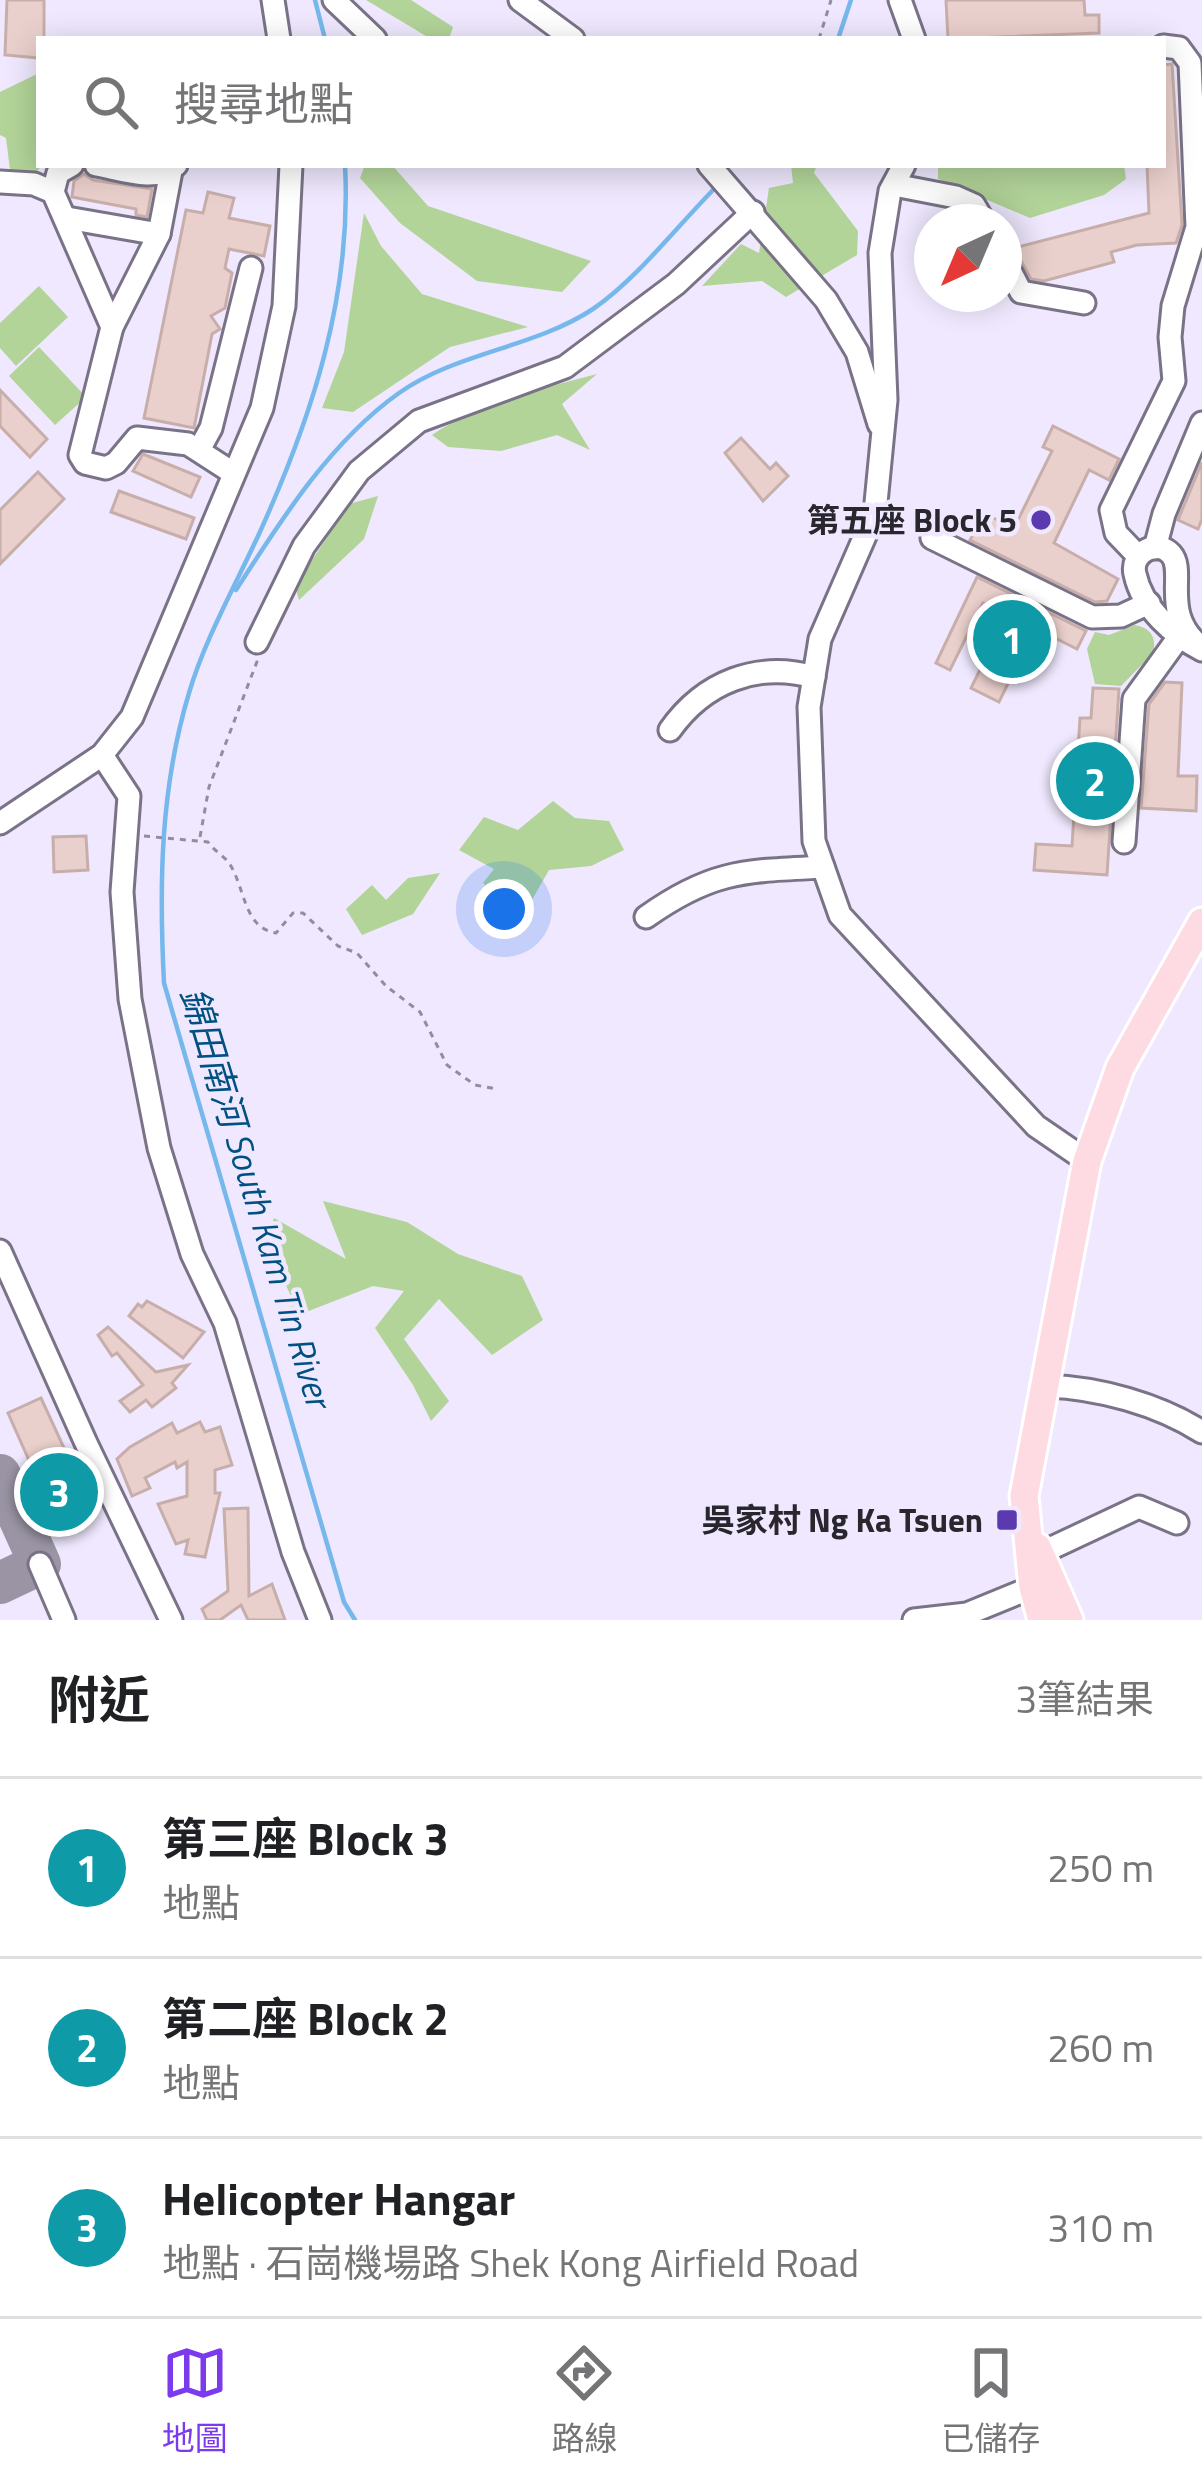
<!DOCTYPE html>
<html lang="zh-TW">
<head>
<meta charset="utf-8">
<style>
	body { margin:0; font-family:"Titillium Web","Noto Sans TC",sans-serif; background:#f6f6f6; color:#202124 }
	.compass { position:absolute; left:914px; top:204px; width:108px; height:108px; border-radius:50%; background:#fff; box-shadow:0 6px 30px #0003; rotate:224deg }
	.you { position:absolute; left:504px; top:909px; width:42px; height:42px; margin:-30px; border:9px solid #fff; border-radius:50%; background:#1a73e8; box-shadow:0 0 0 18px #1a73e833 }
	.badge { display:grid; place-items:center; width:78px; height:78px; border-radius:50%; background:#7c3aed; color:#fff; font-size:39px; font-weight:700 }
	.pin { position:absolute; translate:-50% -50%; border:6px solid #fff; box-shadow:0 3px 12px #0006 }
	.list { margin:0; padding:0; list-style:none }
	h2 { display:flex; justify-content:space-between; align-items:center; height:156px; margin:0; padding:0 48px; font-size:51px }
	h2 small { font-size:39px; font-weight:400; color:#757577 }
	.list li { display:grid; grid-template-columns:78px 1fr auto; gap:36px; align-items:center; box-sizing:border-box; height:180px; padding:0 48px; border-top:3px solid #e0e0e0 }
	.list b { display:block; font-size:45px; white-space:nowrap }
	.list p { margin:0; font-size:39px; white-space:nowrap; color:#757577 }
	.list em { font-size:39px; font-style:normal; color:#757577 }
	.icon { flex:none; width:66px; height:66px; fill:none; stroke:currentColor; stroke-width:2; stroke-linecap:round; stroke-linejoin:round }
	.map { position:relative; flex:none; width:1202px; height:1620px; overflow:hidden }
	.search { position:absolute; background:#fff; box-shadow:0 6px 30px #0003; left:36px; right:36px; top:36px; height:132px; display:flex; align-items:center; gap:30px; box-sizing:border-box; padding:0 42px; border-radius:0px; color:#757577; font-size:45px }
	.sheet { height:696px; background:#fff }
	nav { display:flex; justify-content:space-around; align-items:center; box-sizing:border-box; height:168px; border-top:3px solid #e0e0e0; background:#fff; font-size:33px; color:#757577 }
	nav a { display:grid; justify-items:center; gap:6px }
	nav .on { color:#7c3aed }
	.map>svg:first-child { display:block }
	.green { fill:#b2d499 }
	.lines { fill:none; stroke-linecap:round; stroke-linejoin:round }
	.stream { stroke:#77b8ec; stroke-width:4.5 }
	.taxiway { stroke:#9a94a4; stroke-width:42 }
	.building { fill:#ead0cc; stroke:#c8aeaa; stroke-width:3 }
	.minor-casing { stroke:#7a7387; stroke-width:27 }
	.major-casing { stroke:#fff; stroke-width:33 }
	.path { stroke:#928d9d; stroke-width:3; stroke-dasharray:6 6; stroke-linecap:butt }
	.minor { stroke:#fff; stroke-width:21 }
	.major { stroke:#fedbe2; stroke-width:27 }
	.poi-dot { fill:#5b39b1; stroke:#efe8fe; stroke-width:4.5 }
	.labels { text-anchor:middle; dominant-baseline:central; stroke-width:9; stroke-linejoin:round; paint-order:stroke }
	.poi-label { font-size:33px; font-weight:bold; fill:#29262e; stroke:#efe8fe; text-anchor:end }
	.water-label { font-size:36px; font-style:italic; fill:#005181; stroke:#efe8fe }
</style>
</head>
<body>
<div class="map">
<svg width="1202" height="1620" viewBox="0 0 1202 1620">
	<rect width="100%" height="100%" fill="#efe8fe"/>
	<!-- green -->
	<g class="green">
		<polygon points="366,0 411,0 453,27 449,39 431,39"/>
		<polygon points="39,73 39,165 43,165 36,172 10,170 6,138 0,135 0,92"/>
		<polygon points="365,165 392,165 428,206 591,261 562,292 477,281 400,223 360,178"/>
		<polygon points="791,165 817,165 814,173 858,231 857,255 786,297 762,281 702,286 741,244 759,253 769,188 793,183"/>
		<polygon points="938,165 1124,165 1126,179 1104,195 1030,218 938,179"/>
		<polygon points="364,213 381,246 422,294 528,327 450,347 353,412 322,408 344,352"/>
		<polygon points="39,286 68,317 16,366 0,348 0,323"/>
		<polygon points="39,347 86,397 55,425 9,376"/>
		<path d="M597 374 562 404 590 450 557 435 501 451 448 447 432 435C481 402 541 389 597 374Z"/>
		<polygon points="378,496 364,539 299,600 295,586 349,504"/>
		<path d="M1135 625C1151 628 1157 638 1153 653L1121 686 1095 684 1087 649 1095 632 1109 635Z"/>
		<polygon points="553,801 575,818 609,821 624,850 591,866 549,870 521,919 483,883 494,869 459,850 484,817 518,830"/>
		<polygon points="440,873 413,914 362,935 346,909 372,885 386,900 408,878"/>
		<polygon points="323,1201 407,1222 458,1254 522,1276 543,1320 492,1355 439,1299 404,1339 449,1401 431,1421 413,1385 375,1328 404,1291 373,1286 288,1319 290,1294 266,1242 274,1218 346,1259"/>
	</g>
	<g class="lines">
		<!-- stream -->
		<g class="stream">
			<polyline points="315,0 325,39"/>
			<polyline points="838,39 851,0"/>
			<path d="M345 165C352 296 312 417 259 534 235 586 205 639 189 693 160 789 159 885 164 983L344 1602 355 1620"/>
			<path d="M236 590C281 520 330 442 399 393 457 352 534 348 593 309 637 279 679 224 717 186"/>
		</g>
		<!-- taxiway -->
		<polyline class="taxiway" points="0,1475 40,1564 0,1583"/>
	</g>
	<!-- building -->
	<g class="building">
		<polygon points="7,0 44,0 44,39 39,39 39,58 5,55"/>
		<polygon points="946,0 1084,0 1085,15 1099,15 1099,33 948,39"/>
		<polygon points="1172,64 1182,225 1176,243 1137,245 1111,252 1114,262 1044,281 1031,279 1014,248 1149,213 1147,165 1163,165 1163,65"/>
		<polygon points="84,174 93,180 152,189 147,217 136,215 136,209 72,197 74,181"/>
		<polygon points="208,192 234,198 229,218 270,226 264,256 229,249 225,268 232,273 225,308 211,316 220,329 212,334 194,428 144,418 186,210 203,213"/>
		<polygon points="0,390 47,439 30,457 0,426"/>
		<polygon points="1053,426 1119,459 1109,480 1089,470 1054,543 1118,579 1107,601 1095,602 970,540 983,513 1014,528 1052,451 1043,447"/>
		<polygon points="741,438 770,469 776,463 788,476 763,501 725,453"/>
		<polygon points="143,454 200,477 191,497 133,471"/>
		<polygon points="1202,462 1202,519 1198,529 1178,520"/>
		<polygon points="38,472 64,499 0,564 0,510"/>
		<polygon points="119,491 194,518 186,539 111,512"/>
		<polygon points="977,577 1086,631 1077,649 1035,628 999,702 971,688 1007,615 983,603 950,670 936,663"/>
		<polygon points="1165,682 1182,683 1178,776 1197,776 1196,811 1141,808 1149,704"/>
		<polygon points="1093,688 1119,689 1107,875 1034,870 1036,844 1072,846 1080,718 1091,718"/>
		<polygon points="86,836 88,870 54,872 53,837"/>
		<polygon points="147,1301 204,1332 183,1358 129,1316 138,1304 142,1307"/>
		<polygon points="108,1327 156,1372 188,1365 172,1383 176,1388 152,1407 146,1400 130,1412 120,1401 143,1385 117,1353 112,1356 98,1335"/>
		<polygon points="41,1398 69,1459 75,1456 96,1504 43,1527 22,1480 35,1474 8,1413"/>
		<polygon points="200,1422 205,1432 220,1427 232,1465 215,1470 215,1493 220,1493 205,1557 185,1554 188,1540 176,1544 158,1504 187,1496 187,1462 177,1468 175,1462 145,1478 150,1488 132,1496 117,1459 130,1447 172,1423 177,1433"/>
		<polygon points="248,1508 249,1596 272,1584 285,1620 248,1620 241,1605 220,1620 207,1620 202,1609 228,1591 224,1509"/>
	</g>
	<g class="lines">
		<!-- minor casing -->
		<g class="minor-casing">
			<g id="minor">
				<polyline points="273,0 279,39"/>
				<polyline points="334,0 375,39"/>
				<polyline points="520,0 573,39"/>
				<polyline points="900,0 914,39"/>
				<path d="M96 165C121 169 155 183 176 165"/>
				<polyline points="709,165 826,300 857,352 879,424"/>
				<polyline points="904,165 890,191 880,253 886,400 875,513 820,639 809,707 814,841 840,915 1036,1126 1087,1161"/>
				<polyline points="0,182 34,184 53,192 112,327 80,455 85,463 106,468 116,463 137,438 188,444 233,473"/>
				<polyline points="894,185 956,197 974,205 984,222"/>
				<polyline points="53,192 58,173 72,165"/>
				<polyline points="67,218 159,234"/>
				<polyline points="1004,259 1021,292 1084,303"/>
				<polyline points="112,327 159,234 171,171"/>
				<polyline points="199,450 211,428 251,268"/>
				<polyline points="932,538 1092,617 1121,616 1149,603"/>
				<polyline points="1155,548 1164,514 1202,423"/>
				<polyline points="1138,556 1116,533 1111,510 1174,381 1170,337 1173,306 1197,227 1190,63 1179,48 1163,46"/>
				<polyline points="257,642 304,546 359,471 419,421 565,367 676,284 753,212"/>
				<path d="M1202 648C1159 614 1187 572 1171 554 1156 538 1130 554 1135 574 1142 608 1173 635 1202 650"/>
				<path d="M670 730C704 682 757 661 814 677"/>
				<polyline points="102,755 129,796 122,892 130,999 159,1148 192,1254 225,1323 293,1552 320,1620"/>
				<polyline points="0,823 102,755 132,717 262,408 284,306 291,165"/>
				<polyline points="1124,842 1134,699 1179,637"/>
				<path d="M646 917C712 870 745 871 823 867"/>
				<polyline points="0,1251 86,1443 171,1620"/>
				<path d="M1047 1386C1099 1388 1158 1404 1202 1432"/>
				<polyline points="1041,1553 1139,1507 1177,1523"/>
				<polyline points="40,1564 64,1620"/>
				<polyline points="914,1620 967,1614 1033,1587"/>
			</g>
		</g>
		<!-- major casing -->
		<g class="major-casing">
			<g id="major">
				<polyline points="1037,1547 1069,1620"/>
				<polyline points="1042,1620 1033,1587 1024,1496 1087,1161 1120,1068 1202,922"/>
			</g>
		</g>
		<!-- path -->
		<g class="path">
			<polyline points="819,39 831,0"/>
			<path d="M144 836 208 842C214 851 223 855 229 863 245 886 243 928 276 933L293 913H303L338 946 357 953 386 986 420 1012 447 1065 475 1085 497 1089"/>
			<polyline points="200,837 209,787 258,659"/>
		</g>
		<!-- minor -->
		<use href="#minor" class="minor"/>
		<!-- major -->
		<use href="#major" class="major"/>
	</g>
	<!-- markers -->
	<g class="poi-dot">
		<circle cx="1041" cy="520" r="12"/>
		<rect x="995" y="1508" width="24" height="24" rx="6"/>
	</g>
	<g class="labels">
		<!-- poi labels -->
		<g class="poi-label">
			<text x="1017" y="520">第五座 Block 5</text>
			<text x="983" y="1520">吳家村 Ng Ka Tsuen</text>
		</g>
		<!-- water labels -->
		<g class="water-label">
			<text transform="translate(257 1197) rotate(73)">錦田南河 South Kam Tin River</text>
		</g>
	</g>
</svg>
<svg class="compass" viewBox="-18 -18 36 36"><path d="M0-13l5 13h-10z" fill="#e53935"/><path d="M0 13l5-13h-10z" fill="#757577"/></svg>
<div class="you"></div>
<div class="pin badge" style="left:1012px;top:639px;background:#0f9aa8">1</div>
<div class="pin badge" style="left:1095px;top:781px;background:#0f9aa8">2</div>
<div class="pin badge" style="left:59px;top:1492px;background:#0f9aa8">3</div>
<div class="search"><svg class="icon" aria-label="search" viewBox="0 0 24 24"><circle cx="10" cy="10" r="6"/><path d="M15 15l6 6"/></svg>搜尋地點</div>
</div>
<section class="sheet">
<h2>附近<small>3筆結果</small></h2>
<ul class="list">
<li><span class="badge" style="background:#0f9aa8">1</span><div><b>第三座 Block 3</b><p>地點</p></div><em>250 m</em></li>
<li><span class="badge" style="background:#0f9aa8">2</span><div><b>第二座 Block 2</b><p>地點</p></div><em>260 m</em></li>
<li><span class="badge" style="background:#0f9aa8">3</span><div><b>Helicopter Hangar</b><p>地點 · 石崗機場路 Shek Kong Airfield Road</p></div><em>310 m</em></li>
</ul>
</section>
<nav>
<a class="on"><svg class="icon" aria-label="map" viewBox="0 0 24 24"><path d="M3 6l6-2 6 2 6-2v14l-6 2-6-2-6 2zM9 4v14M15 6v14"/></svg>地圖</a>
<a><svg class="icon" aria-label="directions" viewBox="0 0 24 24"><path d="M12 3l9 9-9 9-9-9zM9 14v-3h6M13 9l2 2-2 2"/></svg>路線</a>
<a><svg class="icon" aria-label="saved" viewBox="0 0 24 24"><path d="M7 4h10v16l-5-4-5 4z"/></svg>已儲存</a>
</nav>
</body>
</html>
